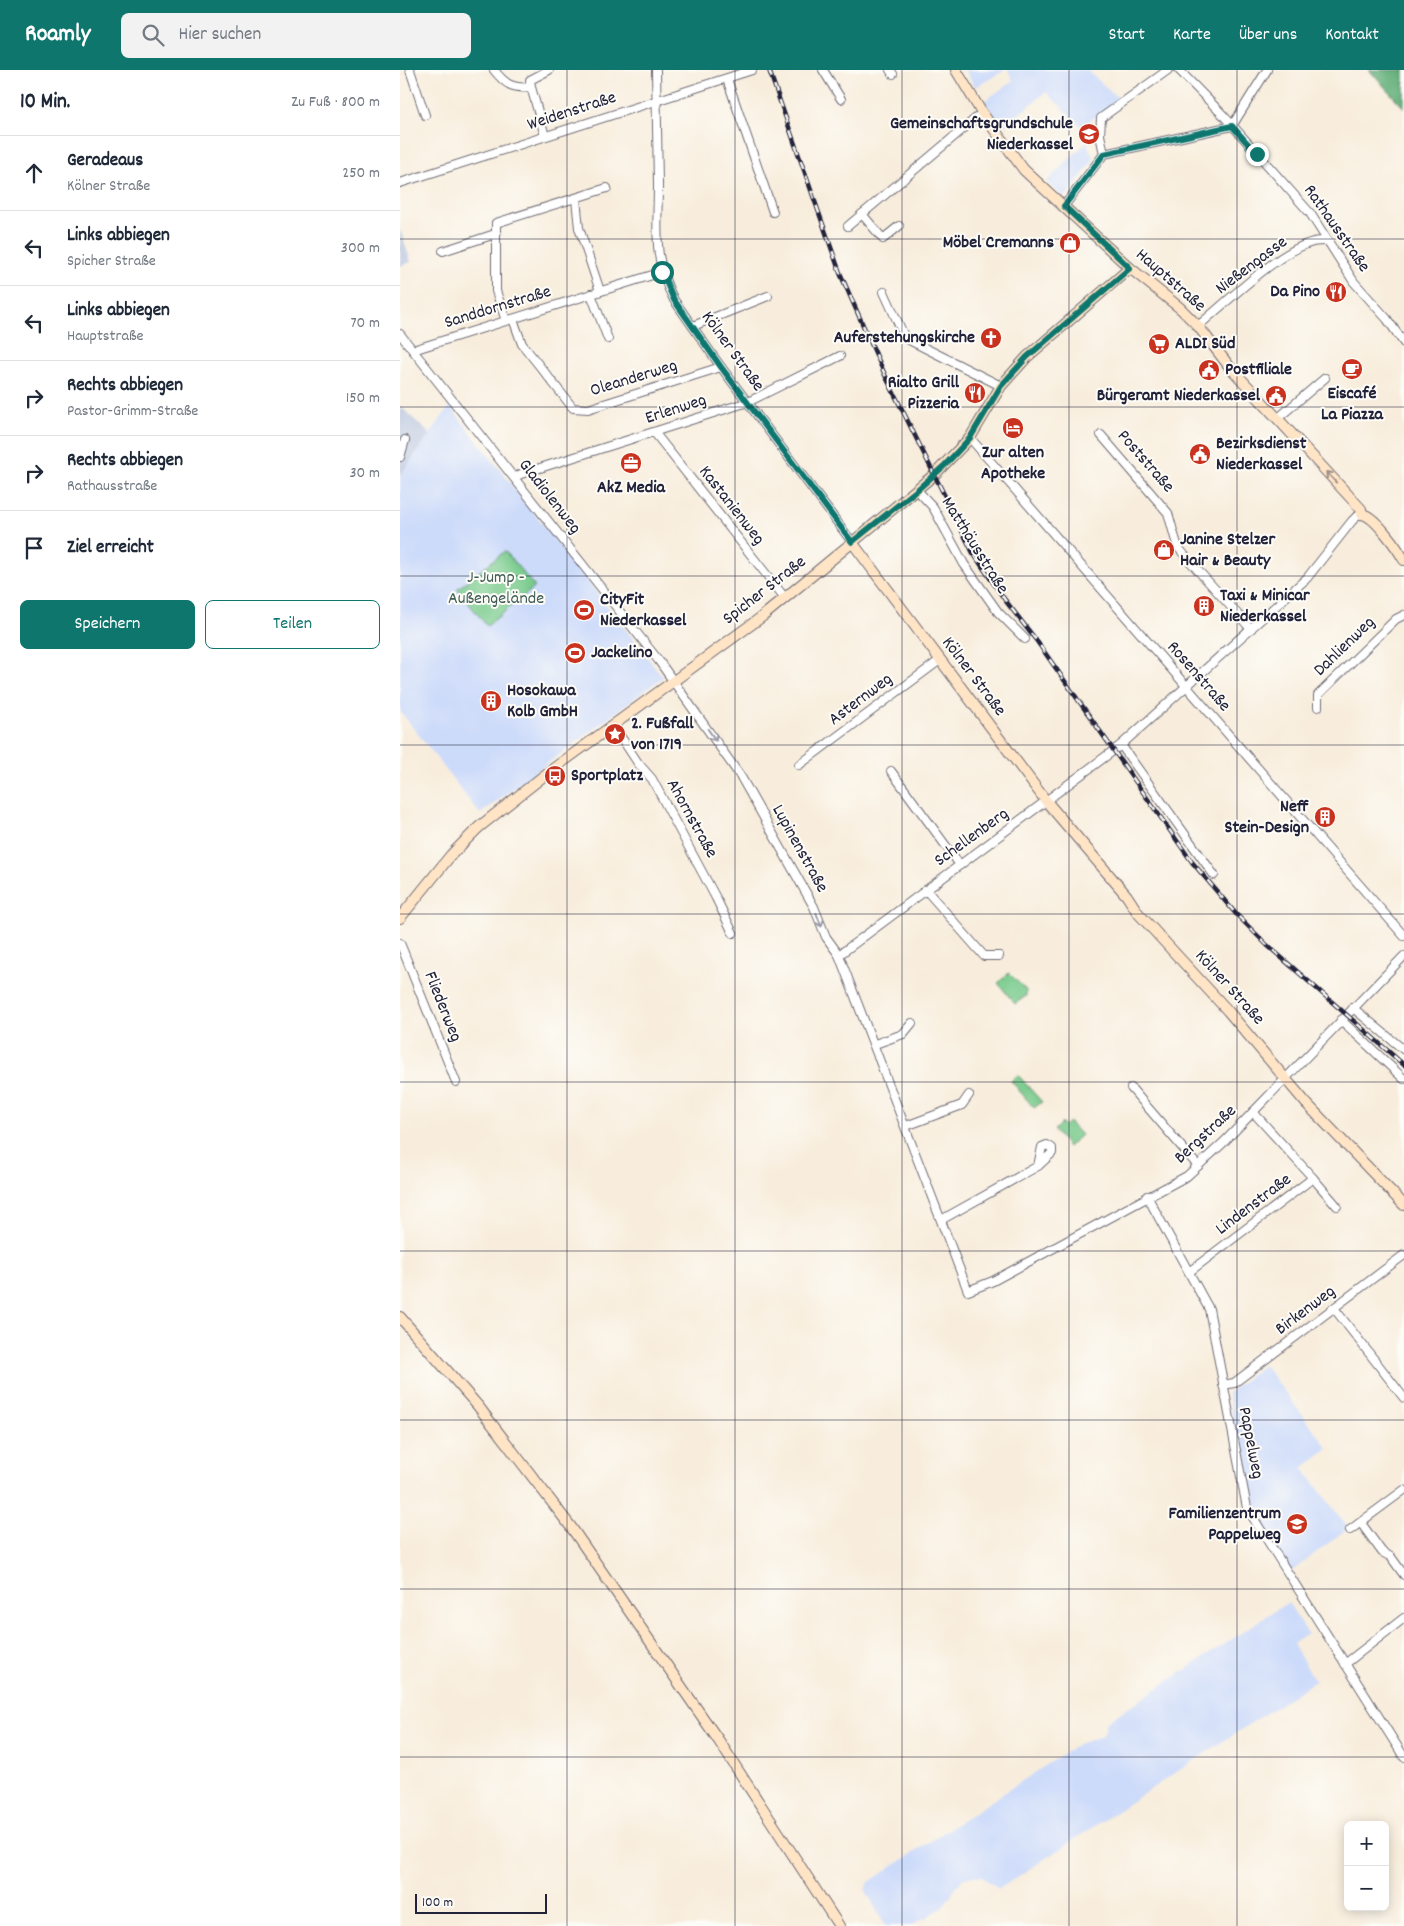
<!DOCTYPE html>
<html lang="de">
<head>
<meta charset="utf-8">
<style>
	body { margin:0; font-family:Dekko,sans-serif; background:#f2f2f3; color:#1f2937 }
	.controls { position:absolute; right:15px; bottom:15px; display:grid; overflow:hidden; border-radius:8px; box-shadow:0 2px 12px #0003 }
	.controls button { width:45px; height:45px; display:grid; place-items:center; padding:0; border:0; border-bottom:1px solid #e0e1e3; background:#fff; color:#1f2937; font:25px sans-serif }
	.scale { position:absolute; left:15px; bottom:12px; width:132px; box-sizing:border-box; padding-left:5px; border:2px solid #22223b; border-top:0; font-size:14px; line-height:18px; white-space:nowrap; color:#22223b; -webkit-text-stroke:4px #fdfcf7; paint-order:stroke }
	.stop { position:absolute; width:15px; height:15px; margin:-11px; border:4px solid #0f766e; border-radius:50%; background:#fff }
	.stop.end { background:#0f766e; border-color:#fff; box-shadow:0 1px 5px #0008 }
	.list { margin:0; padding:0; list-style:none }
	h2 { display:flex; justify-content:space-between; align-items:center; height:65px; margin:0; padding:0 20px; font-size:21px }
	h2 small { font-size:16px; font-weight:400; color:#747a83 }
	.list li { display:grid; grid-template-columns:32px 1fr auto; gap:15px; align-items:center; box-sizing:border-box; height:75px; padding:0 20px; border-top:1px solid #e0e1e3 }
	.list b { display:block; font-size:19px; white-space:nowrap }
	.list p { margin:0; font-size:16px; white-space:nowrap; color:#747a83 }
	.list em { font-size:16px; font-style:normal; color:#747a83 }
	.actions { display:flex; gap:10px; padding:15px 20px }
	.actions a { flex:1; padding:11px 0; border:1px solid #0f766e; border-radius:8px; text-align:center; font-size:18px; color:#0f766e }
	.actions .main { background:#0f766e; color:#fff }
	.icon { flex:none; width:28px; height:28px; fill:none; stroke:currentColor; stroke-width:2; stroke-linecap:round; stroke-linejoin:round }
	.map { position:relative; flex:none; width:1004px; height:1856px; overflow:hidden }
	header { display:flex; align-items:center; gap:30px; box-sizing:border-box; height:70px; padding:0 25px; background:#0f766e; color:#fff }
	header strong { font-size:24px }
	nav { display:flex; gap:28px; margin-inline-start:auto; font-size:18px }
	.search { width:350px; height:45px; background:#f2f2f3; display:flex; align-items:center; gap:12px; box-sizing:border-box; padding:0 18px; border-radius:8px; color:#747a83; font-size:19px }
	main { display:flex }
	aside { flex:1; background:#fff }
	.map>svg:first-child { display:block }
	.built { fill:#cddbfa }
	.industrial { fill:#b9c5de }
	.green { fill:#78ca8c; stroke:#4d7664 }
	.forest { fill:#62ae78; stroke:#42685a }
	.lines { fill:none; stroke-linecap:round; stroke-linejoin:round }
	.street-casing { stroke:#6d6973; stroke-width:10 }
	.secondary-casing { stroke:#6d6973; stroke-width:12 }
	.street { stroke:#fff; stroke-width:8 }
	.secondary { stroke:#ffe4c6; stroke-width:10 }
	.rail-casing { stroke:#22223b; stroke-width:4.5 }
	.rail { stroke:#fdfcf7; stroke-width:2.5; stroke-dasharray:8; stroke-linecap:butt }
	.oneway { stroke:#9c8d87 }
	.oneway2 { stroke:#9c9ca7 }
	.route { stroke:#0f766e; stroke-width:6 }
	.grid { fill:none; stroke:#22223b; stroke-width:1; stroke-opacity:0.55 }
	.labels { text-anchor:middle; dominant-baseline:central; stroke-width:4; stroke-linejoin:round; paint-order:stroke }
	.street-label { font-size:18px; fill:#22223b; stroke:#fdfcf7 }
	.poi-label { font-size:18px; font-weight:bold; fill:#22223b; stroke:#fdfcf7; text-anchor:start }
	.park-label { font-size:18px; fill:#405d57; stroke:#fdfcf7 }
</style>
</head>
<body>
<header>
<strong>Roamly</strong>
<div class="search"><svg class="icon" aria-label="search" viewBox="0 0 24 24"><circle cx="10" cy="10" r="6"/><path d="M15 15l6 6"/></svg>Hier suchen</div>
<nav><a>Start</a><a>Karte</a><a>Über uns</a><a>Kontakt</a></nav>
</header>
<main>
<aside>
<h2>10 Min.<small>Zu Fuß · 800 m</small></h2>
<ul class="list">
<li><svg class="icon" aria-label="ahead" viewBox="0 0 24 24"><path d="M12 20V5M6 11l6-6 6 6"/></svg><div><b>Geradeaus</b><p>Kölner Straße</p></div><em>250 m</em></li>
<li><svg class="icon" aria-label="left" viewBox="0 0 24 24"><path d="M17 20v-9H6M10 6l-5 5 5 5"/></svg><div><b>Links abbiegen</b><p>Spicher Straße</p></div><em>300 m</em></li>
<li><svg class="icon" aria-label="left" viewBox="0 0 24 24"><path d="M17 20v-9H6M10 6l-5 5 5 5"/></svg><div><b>Links abbiegen</b><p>Hauptstraße</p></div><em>70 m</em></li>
<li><svg class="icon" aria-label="right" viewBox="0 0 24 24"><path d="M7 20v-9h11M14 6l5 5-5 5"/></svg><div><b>Rechts abbiegen</b><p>Pastor-Grimm-Straße</p></div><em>150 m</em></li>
<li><svg class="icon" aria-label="right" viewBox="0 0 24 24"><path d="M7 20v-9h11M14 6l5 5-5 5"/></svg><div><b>Rechts abbiegen</b><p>Rathausstraße</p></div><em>30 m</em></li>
<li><svg class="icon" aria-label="arrive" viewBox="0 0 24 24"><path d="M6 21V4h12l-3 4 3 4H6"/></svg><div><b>Ziel erreicht</b></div></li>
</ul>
<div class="actions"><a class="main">Speichern</a><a>Teilen</a></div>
</aside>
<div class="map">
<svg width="1004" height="1856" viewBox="0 0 1004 1856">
	<rect width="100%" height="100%" fill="#fdfcf7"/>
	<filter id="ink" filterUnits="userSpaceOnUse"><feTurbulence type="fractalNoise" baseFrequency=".02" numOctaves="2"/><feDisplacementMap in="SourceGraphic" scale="10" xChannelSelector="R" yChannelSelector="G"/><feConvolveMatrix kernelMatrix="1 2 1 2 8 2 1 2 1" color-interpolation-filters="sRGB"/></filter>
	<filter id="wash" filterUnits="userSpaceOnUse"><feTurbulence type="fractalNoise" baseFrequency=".0096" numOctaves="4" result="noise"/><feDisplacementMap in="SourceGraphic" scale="20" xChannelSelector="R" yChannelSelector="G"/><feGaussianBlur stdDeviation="1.12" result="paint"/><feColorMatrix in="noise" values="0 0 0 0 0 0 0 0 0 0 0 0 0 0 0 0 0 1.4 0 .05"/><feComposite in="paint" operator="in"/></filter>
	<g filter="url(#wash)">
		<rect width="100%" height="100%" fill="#f8eddc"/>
		<!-- built -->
		<g class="built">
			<polygon points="565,0 606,0 575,17"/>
			<polygon points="608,0 687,0 719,29 688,52 692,68 687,73 694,89 667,125 662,126 646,112 686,73 686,61 646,22 603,57 595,49 584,31 613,11"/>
			<polygon points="50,336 263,607 80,744 0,641 0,406"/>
			<polygon points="864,1295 928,1378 903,1398 948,1458 891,1502 850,1437 828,1323"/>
			<polygon points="888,1532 908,1564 893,1574 915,1611 599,1819 582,1807 572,1806 562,1809 542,1838 511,1856 485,1856 465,1819 469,1812 678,1674 701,1666 705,1660 705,1653"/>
		</g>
		<!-- industrial -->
		<g class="industrial">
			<polygon points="0,159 11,192 0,196"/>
			<polygon points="0,336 30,364 0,406"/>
		</g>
		<!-- green -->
		<g class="green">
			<polygon points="105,481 135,517 87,556 57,519"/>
			<polygon points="609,903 626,920 626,926 615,934 598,913"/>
			<polygon points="618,1005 642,1032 634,1038 611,1011"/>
			<polygon points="669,1052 681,1065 668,1077 654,1060 661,1053 664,1056"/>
		</g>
		<!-- forest -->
		<polygon class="forest" points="969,0 1004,0 1004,38"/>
	</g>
	<g filter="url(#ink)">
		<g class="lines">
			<!-- street casing -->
			<g class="street-casing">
				<g id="street">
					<polyline points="10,0 25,45"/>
					<path d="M94 0C105 14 112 19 131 17L145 66"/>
					<path d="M256 0C257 38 257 76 258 114 258 159 252 188 274 230L321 297 452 472"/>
					<polyline points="423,0 441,29"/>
					<polyline points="490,0 493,4"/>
					<polyline points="779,0 824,46 910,143 954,212 987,249 1004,273"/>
					<polyline points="327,9 373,142"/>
					<polyline points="131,17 130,10 149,0"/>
					<polyline points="704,84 700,65 701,48 768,0"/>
					<polyline points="0,113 352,0"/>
					<polyline points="176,129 179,158 200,221"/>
					<polyline points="664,136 704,84 832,56 867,0"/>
					<polyline points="462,144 483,169 499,156"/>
					<polyline points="448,156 582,43"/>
					<polyline points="43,181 95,164"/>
					<polyline points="484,222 505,268 601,316"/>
					<polyline points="191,224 208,269"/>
					<polyline points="113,249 122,274 173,338 188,339 321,297"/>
					<polyline points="106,251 96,221 96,153 207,118"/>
					<polyline points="293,256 368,226"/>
					<path d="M798 256C826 233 878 181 913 172 917 171 923 171 928 171"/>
					<polyline points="0,264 259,591 341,707 414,837 426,867 439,885 568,1221 593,1211 787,1106 824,1072 1004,886"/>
					<polyline points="13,280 262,202"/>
					<polyline points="877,349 925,308"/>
					<polyline points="254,362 385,528"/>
					<polyline points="701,365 768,443 775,468 778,477 786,487 851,559"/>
					<polyline points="570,368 1004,866"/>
					<polyline points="0,387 5,370"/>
					<polyline points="115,407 121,404 348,332 440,286"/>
					<polyline points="517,420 533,437 564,494 598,542 625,569"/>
					<polyline points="918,637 918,625 996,549 1004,545"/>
					<polyline points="213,655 238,693 252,709 316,828 333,863"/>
					<polyline points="721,675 814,805"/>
					<polyline points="399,695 540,590"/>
					<polyline points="491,701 560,795"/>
					<polyline points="526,820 584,886 599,886"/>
					<polyline points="0,873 56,1012"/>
					<polyline points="439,885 721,675 907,508 952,451 956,447 962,444"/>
					<polyline points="953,938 1004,980"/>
					<polyline points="941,950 1004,1009"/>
					<polyline points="475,974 503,964 512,953"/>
					<polyline points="731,1018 798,1096"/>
					<polyline points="506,1056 562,1035 569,1025"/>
					<polyline points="913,1108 937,1136"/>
					<polyline points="747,1126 809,1239 847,1438 1004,1687"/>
					<polyline points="541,1150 638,1096 652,1083 652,1078 647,1075 642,1077 638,1096"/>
					<polyline points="789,1202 913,1108 853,1042"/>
					<polyline points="934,1238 1004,1328"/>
					<polyline points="823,1315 834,1313 1004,1185"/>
					<polyline points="961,1453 982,1482 991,1487 1004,1505"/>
					<polyline points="950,1460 1004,1420"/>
					<polyline points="945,1594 1004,1548"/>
				</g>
			</g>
			<!-- secondary casing -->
			<g class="secondary-casing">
				<g id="secondary">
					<path d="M556 0 582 43 624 100 730 198 780 238 798 256 829 296 961 439 962 444C975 446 998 479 1004 490"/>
					<polyline points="452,472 646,731 727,826 738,843 828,941 906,1033 1004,1135"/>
					<polyline points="0,848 51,785 79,757 150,701 363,546 534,405 570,368 601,316 627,287 730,198"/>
					<polyline points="0,1247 78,1336 171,1457 319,1671 439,1856"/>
				</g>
			</g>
			<!-- street -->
			<use href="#street" class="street"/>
			<!-- secondary -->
			<use href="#secondary" class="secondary"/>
			<!-- rail casing -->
			<g class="rail-casing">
				<polyline id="rail" points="369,0 440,203 485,305 573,483 605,530 636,570 792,792 836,844 867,875 1004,995"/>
			</g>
			<!-- rail -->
			<use href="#rail" class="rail"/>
		</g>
		<!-- one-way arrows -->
		<defs><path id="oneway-shaft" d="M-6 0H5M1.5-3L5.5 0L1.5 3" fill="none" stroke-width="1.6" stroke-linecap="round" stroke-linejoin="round" transform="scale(1.25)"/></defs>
		<use class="oneway" href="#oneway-shaft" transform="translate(931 407) rotate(-133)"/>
		<g class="oneway2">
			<use href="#oneway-shaft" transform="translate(312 665) rotate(55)"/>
			<use href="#oneway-shaft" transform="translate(419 850) rotate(69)"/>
		</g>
	</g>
	<g class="lines" filter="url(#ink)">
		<!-- route -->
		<polyline class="route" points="262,202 274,230 321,297 452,472 517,420 545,395 570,368 601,316 627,287 730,198 664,136 704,84 832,56 857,84"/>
	</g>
	<!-- grid -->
	<path class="grid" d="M167 0V1856M335 0V1856M502 0V1856M669 0V1856M837 0V1856M0 169H1004M0 337H1004M0 506H1004M0 675H1004M0 844H1004M0 1012H1004M0 1181H1004M0 1350H1004M0 1519H1004M0 1687H1004"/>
	<!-- icons -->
	<defs>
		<g id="school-disc" transform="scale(1.125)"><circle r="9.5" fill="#c8321e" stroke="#fdfcf7"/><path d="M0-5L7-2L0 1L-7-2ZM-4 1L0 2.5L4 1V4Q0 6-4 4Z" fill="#fff"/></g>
		<g id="shop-disc" transform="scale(1.125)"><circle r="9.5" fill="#c8321e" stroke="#fdfcf7"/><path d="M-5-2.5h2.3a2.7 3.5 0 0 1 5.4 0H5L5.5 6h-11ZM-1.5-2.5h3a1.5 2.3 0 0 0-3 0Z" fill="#fff"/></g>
		<g id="restaurant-disc" transform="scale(1.125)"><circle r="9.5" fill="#c8321e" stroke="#fdfcf7"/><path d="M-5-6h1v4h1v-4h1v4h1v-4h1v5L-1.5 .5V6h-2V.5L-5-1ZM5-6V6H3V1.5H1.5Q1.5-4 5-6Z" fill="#fff"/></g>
		<g id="church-disc" transform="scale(1.125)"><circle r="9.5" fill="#c8321e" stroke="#fdfcf7"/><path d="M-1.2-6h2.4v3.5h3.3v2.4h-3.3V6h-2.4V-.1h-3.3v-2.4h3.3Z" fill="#fff"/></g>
		<g id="supermarket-disc" transform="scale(1.125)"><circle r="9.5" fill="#c8321e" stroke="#fdfcf7"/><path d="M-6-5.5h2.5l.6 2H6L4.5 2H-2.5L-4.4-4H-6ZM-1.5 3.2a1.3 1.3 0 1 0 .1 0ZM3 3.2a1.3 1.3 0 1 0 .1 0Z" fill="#fff"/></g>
		<g id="cafe-disc" transform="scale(1.125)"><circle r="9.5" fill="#c8321e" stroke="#fdfcf7"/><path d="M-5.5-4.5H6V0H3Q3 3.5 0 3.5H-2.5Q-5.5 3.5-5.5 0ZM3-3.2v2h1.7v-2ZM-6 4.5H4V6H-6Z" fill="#fff"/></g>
		<g id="civic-disc" transform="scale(1.125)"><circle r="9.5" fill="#c8321e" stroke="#fdfcf7"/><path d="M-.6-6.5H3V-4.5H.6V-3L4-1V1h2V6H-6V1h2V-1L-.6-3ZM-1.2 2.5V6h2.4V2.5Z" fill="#fff"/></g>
		<g id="hotel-disc" transform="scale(1.125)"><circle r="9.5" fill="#c8321e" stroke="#fdfcf7"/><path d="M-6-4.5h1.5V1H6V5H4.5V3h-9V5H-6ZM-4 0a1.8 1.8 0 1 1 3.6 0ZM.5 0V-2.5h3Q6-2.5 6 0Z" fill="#fff"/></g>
		<g id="office-disc" transform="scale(1.125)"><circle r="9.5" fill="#c8321e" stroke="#fdfcf7"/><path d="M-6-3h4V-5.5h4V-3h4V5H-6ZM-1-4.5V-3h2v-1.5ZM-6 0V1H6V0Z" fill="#fff"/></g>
		<g id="building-disc" transform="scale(1.125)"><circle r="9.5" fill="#c8321e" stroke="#fdfcf7"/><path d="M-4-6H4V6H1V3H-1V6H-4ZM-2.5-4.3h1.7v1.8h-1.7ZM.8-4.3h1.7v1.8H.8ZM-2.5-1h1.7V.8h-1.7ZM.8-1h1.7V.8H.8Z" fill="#fff"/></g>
		<g id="stadium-disc" transform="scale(1.125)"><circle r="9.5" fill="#c8321e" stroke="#fdfcf7"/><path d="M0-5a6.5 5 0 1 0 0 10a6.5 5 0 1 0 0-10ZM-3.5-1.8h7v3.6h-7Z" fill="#fff"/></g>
		<g id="sight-disc" transform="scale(1.125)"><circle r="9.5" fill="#c8321e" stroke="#fdfcf7"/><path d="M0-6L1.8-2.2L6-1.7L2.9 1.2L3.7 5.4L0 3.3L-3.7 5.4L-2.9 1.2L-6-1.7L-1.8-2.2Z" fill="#fff"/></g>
		<g id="bus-disc" transform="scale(1.125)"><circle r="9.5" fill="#c8321e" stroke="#fdfcf7"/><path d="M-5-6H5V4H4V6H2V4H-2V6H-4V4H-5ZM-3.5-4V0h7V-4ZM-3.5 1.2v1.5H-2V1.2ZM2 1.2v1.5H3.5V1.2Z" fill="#fff"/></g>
	</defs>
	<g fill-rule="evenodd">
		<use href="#school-disc" x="689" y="64"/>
		<use href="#shop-disc" x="670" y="173"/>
		<use href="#restaurant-disc" x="936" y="222"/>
		<use href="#church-disc" x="591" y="268"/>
		<use href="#supermarket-disc" x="759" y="274"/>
		<use href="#cafe-disc" x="952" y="299"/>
		<use href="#civic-disc" x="809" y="300"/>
		<use href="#restaurant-disc" x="575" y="323"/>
		<use href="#civic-disc" x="876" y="326"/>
		<use href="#hotel-disc" x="613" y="358"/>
		<use href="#civic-disc" x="800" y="384"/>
		<use href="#office-disc" x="231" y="393"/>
		<use href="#shop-disc" x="764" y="480"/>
		<use href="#building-disc" x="804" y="536"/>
		<use href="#stadium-disc" x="184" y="540"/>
		<use href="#stadium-disc" x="175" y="583"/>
		<use href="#building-disc" x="91" y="631"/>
		<use href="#sight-disc" x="215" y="664"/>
		<use href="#bus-disc" x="155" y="706"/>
		<use href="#building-disc" x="925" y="747"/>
		<use href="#school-disc" x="897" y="1454"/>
	</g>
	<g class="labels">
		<!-- street labels -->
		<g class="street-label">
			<text transform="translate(172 42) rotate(-18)">Weidenstraße</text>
			<text transform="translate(936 159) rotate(55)">Rathausstraße</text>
			<text transform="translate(852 196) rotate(-37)">Nießengasse</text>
			<text transform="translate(770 211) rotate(41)">Hauptstraße</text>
			<text transform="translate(98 238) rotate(-17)">Sanddornstraße</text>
			<text transform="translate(332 282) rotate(54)">Kölner Straße</text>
			<text transform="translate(234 309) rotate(-17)">Oleanderweg</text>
			<text transform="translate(276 340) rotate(-18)">Erlenweg</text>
			<text transform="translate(745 392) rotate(49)">Poststraße</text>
			<text transform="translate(149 427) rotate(52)">Gladiolenweg</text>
			<text transform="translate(331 436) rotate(52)">Kastanienweg</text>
			<text transform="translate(574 476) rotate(58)">Matthäusstraße</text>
			<text transform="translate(365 521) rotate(-38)">Spicher Straße</text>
			<text transform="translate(945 577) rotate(-44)">Dahlienweg</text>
			<text transform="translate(573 607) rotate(53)">Kölner Straße</text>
			<text transform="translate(798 607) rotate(49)">Rosenstraße</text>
			<text transform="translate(461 630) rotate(-37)">Asternweg</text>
			<text transform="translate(291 749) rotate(61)">Ahornstraße</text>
			<text transform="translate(572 768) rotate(-36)">Schellenberg</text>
			<text transform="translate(399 779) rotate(61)">Lupinenstraße</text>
			<text transform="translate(829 918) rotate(48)">Kölner Straße</text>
			<text transform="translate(42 937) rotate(68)">Fliederweg</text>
			<text transform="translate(806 1065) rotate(-43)">Bergstraße</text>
			<text transform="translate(854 1135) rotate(-37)">Lindenstraße</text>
			<text transform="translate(906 1241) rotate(-37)">Birkenweg</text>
			<text transform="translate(850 1373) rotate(79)">Pappelweg</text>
		</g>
		<!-- poi labels -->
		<g class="poi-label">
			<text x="673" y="54" text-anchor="end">Gemeinschaftsgrundschule<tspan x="673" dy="21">Niederkassel</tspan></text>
			<text x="654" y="173" text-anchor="end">Möbel Cremanns</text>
			<text x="920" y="222" text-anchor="end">Da Pino</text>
			<text x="575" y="268" text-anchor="end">Auferstehungskirche</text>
			<text x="775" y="274">ALDI Süd</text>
			<text x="825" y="300">Postfiliale</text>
			<text x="559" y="313" text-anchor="end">Rialto Grill<tspan x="559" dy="21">Pizzeria</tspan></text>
			<text x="952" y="324" text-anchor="middle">Eiscafé<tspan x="952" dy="21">La Piazza</tspan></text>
			<text x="860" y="326" text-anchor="end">Bürgeramt Niederkassel</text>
			<text x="816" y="374">Bezirksdienst<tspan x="816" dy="21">Niederkassel</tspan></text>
			<text x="613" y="383" text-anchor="middle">Zur alten<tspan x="613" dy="21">Apotheke</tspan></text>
			<text x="231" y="418" text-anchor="middle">AkZ Media</text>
			<text x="780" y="470">Janine Stelzer<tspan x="780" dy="21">Hair &amp; Beauty</tspan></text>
			<text x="820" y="526">Taxi &amp; Minicar<tspan x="820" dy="21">Niederkassel</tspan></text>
			<text x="200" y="530">CityFit<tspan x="200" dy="21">Niederkassel</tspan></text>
			<text x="191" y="583">Jackelino</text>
			<text x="107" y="621">Hosokawa<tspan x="107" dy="21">Kolb GmbH</tspan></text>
			<text x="231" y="654">2. Fußfall<tspan x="231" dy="21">von 1719</tspan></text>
			<text x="171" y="706">Sportplatz</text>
			<text x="909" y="737" text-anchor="end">Neff<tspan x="909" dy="21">Stein-Design</tspan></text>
			<text x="881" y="1444" text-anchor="end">Familienzentrum<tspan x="881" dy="21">Pappelweg</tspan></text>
		</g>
		<!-- park labels -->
		<g class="park-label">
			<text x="96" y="508">J-Jump -<tspan x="96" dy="21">Außengelände</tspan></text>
		</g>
	</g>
</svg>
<div class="controls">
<button>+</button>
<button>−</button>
</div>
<div class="scale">100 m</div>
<div class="stop" style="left:262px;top:202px"></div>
<div class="stop end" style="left:857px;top:84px"></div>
</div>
</main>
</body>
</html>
